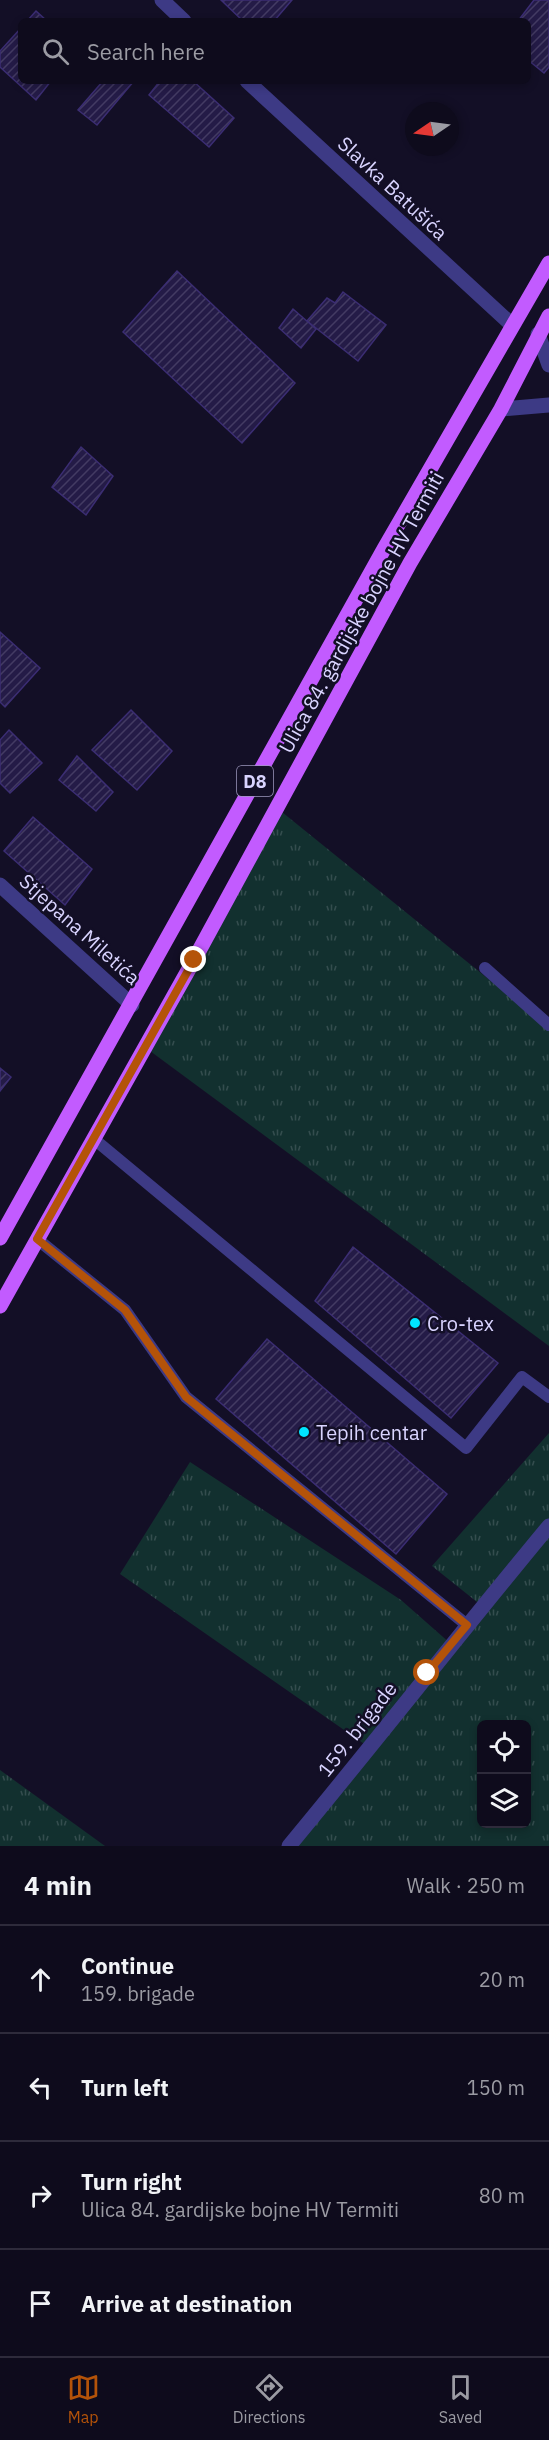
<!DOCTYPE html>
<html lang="en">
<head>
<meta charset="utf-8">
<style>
	body { margin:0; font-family:"IBM Plex Sans",sans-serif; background:#1c1929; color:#f1f3f6 }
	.controls { position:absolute; right:18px; bottom:18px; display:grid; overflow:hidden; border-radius:9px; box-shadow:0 3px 9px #0003 }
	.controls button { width:54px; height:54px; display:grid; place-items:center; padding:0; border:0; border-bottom:2px solid #2e2b3b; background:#0e0b1c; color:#f1f3f6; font:30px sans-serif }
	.compass { position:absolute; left:405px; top:102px; width:54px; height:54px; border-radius:50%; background:#0e0b1c; box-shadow:0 3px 9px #0003; rotate:257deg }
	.stop { position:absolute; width:18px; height:18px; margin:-14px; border:4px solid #b45309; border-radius:50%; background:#fff }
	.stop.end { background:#b45309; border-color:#fff; box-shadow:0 2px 6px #0008 }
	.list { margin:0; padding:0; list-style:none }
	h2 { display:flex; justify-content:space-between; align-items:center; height:78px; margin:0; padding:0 24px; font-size:26px }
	h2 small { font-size:20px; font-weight:400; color:#9b9ba3 }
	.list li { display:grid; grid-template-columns:39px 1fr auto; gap:18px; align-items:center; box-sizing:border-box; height:108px; padding:0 24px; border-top:2px solid #2e2b3b }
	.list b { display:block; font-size:22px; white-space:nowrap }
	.list p { margin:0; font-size:20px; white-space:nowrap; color:#9b9ba3 }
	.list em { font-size:20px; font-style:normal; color:#9b9ba3 }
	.icon { flex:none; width:33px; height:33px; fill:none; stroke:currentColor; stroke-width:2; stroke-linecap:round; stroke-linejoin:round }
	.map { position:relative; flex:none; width:549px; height:1846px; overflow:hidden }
	.search { position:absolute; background:#0e0b1c; box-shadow:0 3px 9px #0003; left:18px; right:18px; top:18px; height:66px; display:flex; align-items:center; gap:15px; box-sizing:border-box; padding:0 21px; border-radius:9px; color:#9b9ba3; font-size:22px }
	.sheet { height:510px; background:#0e0b1c }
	nav { display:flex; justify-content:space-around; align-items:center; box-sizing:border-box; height:84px; border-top:2px solid #2e2b3b; background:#0e0b1c; font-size:16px; color:#9b9ba3 }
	nav a { display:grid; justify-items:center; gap:3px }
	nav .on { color:#b45309 }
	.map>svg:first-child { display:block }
	.grass { fill:url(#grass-tufts); fill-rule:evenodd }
	.building { fill:url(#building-hatch); stroke:#3b2d73; stroke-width:1.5 }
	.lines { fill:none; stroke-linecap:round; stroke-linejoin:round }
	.lane { stroke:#3d3a85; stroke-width:12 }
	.street { stroke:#3d3a85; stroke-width:15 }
	.primary { stroke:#c25bff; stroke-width:15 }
	.route { stroke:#b45309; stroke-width:8 }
	.poi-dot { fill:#00e5ff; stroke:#130f26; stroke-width:2 }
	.labels { text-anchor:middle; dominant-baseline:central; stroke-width:5; stroke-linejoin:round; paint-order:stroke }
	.shield { fill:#130f26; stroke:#9e99be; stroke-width:1.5 }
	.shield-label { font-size:18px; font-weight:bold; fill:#d9d4ff }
	.street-label { font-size:20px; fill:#d9d4ff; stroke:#130f26 }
	.poi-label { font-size:20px; fill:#d9d4ff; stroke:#130f26; text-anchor:start }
</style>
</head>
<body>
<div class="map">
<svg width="549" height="1846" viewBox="0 0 549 1846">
	<defs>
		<pattern id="grass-tufts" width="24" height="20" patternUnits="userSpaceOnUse" patternTransform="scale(1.5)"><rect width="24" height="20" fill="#12302f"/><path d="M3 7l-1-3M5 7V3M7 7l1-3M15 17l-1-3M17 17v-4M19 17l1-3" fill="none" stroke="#344d4e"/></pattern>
		<pattern id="building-hatch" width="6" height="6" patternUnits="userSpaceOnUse" patternTransform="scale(1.5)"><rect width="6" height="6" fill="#241b47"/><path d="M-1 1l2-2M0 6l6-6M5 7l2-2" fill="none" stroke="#433b63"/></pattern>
	</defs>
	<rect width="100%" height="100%" fill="#130f26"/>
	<!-- grass -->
	<g class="grass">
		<polygon points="277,808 549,1028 549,1346 146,1048"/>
		<path d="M549 1433V1846H289L370 1748 120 1574 190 1462 401 1600 451 1644 482 1606 432 1566ZM482 1724H526V1824H482Z"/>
		<polygon points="0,1770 105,1846 0,1846"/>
	</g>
	<!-- building -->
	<g class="building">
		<polygon points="221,0 292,0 274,21 243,21"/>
		<polygon points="534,0 549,0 549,67 544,73 528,60 528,21 518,21"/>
		<polygon points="36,11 47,21 27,21"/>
		<polygon points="21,28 21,81 51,81 36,100 0,67 0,51"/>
		<polygon points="103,81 134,81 97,125 78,110"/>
		<polygon points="160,81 193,81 234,118 209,147 149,95"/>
		<polygon points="177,271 295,383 242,443 123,332"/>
		<polygon points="343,292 386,325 358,361 307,321 327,298 335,303"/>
		<polygon points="293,309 316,329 301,348 279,328"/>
		<polygon points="81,447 113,476 86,515 52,487"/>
		<polygon points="0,632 40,668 5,707 0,702"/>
		<polygon points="131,710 172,751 137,790 92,750"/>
		<polygon points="9,730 42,763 10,793 0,783 0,740"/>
		<polygon points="77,756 113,792 96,811 59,780"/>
		<polygon points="33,817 92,869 65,905 4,851"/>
		<polygon points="0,1068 11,1077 0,1091"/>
		<polygon points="353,1247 498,1363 451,1418 315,1301"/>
		<polygon points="267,1339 447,1494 396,1554 216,1399"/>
	</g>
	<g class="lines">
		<!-- lane -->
		<g class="lane">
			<polyline points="485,968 549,1025"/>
			<polyline points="94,1139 466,1448 522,1377 549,1397"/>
			<polyline points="37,1239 125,1310 186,1397 467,1625"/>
		</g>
		<!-- street -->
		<g class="street">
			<polyline points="162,0 184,21"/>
			<polyline points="247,81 512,325"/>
			<polyline points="538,334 549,365"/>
			<polyline points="501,409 549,405"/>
			<polyline points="0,885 132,1005"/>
			<path d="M289 1846C377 1740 461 1632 549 1526"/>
		</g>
		<!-- primary -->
		<g class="primary">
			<polyline points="0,1238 384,549 549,263"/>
			<polyline points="0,1306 194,960 410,563 501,409 549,316"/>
		</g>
	</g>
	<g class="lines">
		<!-- route -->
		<polyline class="route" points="194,960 37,1239 125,1310 186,1397 467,1625 427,1673"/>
	</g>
	<!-- markers -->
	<g class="poi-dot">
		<circle cx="415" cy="1323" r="6"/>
		<circle cx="304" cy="1432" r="6"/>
	</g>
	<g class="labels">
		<!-- shield labels -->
		<rect class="shield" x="237" y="766" width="36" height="30" rx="4.5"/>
		<g class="shield-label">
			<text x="255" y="781">D8</text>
		</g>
		<!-- street labels -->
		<g class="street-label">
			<text transform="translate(393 188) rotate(43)">Slavka Batušića</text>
			<text transform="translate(361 612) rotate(-61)">Ulica 84. gardijske bojne HV Termiti</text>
			<text transform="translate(80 929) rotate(42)">Stjepana Miletića</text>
			<text transform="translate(357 1729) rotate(-52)">159. brigade</text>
		</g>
		<!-- poi labels -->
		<g class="poi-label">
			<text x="427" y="1323">Cro-tex</text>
			<text x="316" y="1432">Tepih centar</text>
		</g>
	</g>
</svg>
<div class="controls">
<button><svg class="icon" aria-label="locate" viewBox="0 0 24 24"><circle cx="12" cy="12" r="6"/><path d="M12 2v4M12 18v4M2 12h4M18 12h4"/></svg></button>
<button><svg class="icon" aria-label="layers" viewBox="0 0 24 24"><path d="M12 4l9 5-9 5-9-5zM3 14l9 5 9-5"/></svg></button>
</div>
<svg class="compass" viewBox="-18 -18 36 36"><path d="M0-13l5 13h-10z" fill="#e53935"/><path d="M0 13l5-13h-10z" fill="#9b9ba3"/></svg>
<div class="stop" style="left:427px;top:1673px"></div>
<div class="stop end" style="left:194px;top:960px"></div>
<div class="search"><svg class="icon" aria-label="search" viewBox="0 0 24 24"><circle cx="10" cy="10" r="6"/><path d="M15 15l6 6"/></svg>Search here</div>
</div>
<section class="sheet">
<h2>4 min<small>Walk · 250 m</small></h2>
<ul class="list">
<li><svg class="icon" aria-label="ahead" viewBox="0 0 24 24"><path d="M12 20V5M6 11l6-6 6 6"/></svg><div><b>Continue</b><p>159. brigade</p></div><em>20 m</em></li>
<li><svg class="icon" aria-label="left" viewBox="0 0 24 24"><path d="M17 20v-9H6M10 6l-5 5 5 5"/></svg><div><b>Turn left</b></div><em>150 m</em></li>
<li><svg class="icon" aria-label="right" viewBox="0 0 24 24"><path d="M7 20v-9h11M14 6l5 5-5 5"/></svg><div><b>Turn right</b><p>Ulica 84. gardijske bojne HV Termiti</p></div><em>80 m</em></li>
<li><svg class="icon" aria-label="arrive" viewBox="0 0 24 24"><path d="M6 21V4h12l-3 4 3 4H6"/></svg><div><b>Arrive at destination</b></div></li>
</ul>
</section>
<nav>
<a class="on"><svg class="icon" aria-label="map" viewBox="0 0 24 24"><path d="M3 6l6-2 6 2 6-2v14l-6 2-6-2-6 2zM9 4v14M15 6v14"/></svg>Map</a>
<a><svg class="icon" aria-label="directions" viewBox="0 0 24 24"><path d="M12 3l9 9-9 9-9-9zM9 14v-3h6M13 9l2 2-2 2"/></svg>Directions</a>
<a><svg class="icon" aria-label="saved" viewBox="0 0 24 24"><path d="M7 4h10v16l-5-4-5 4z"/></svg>Saved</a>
</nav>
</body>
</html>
